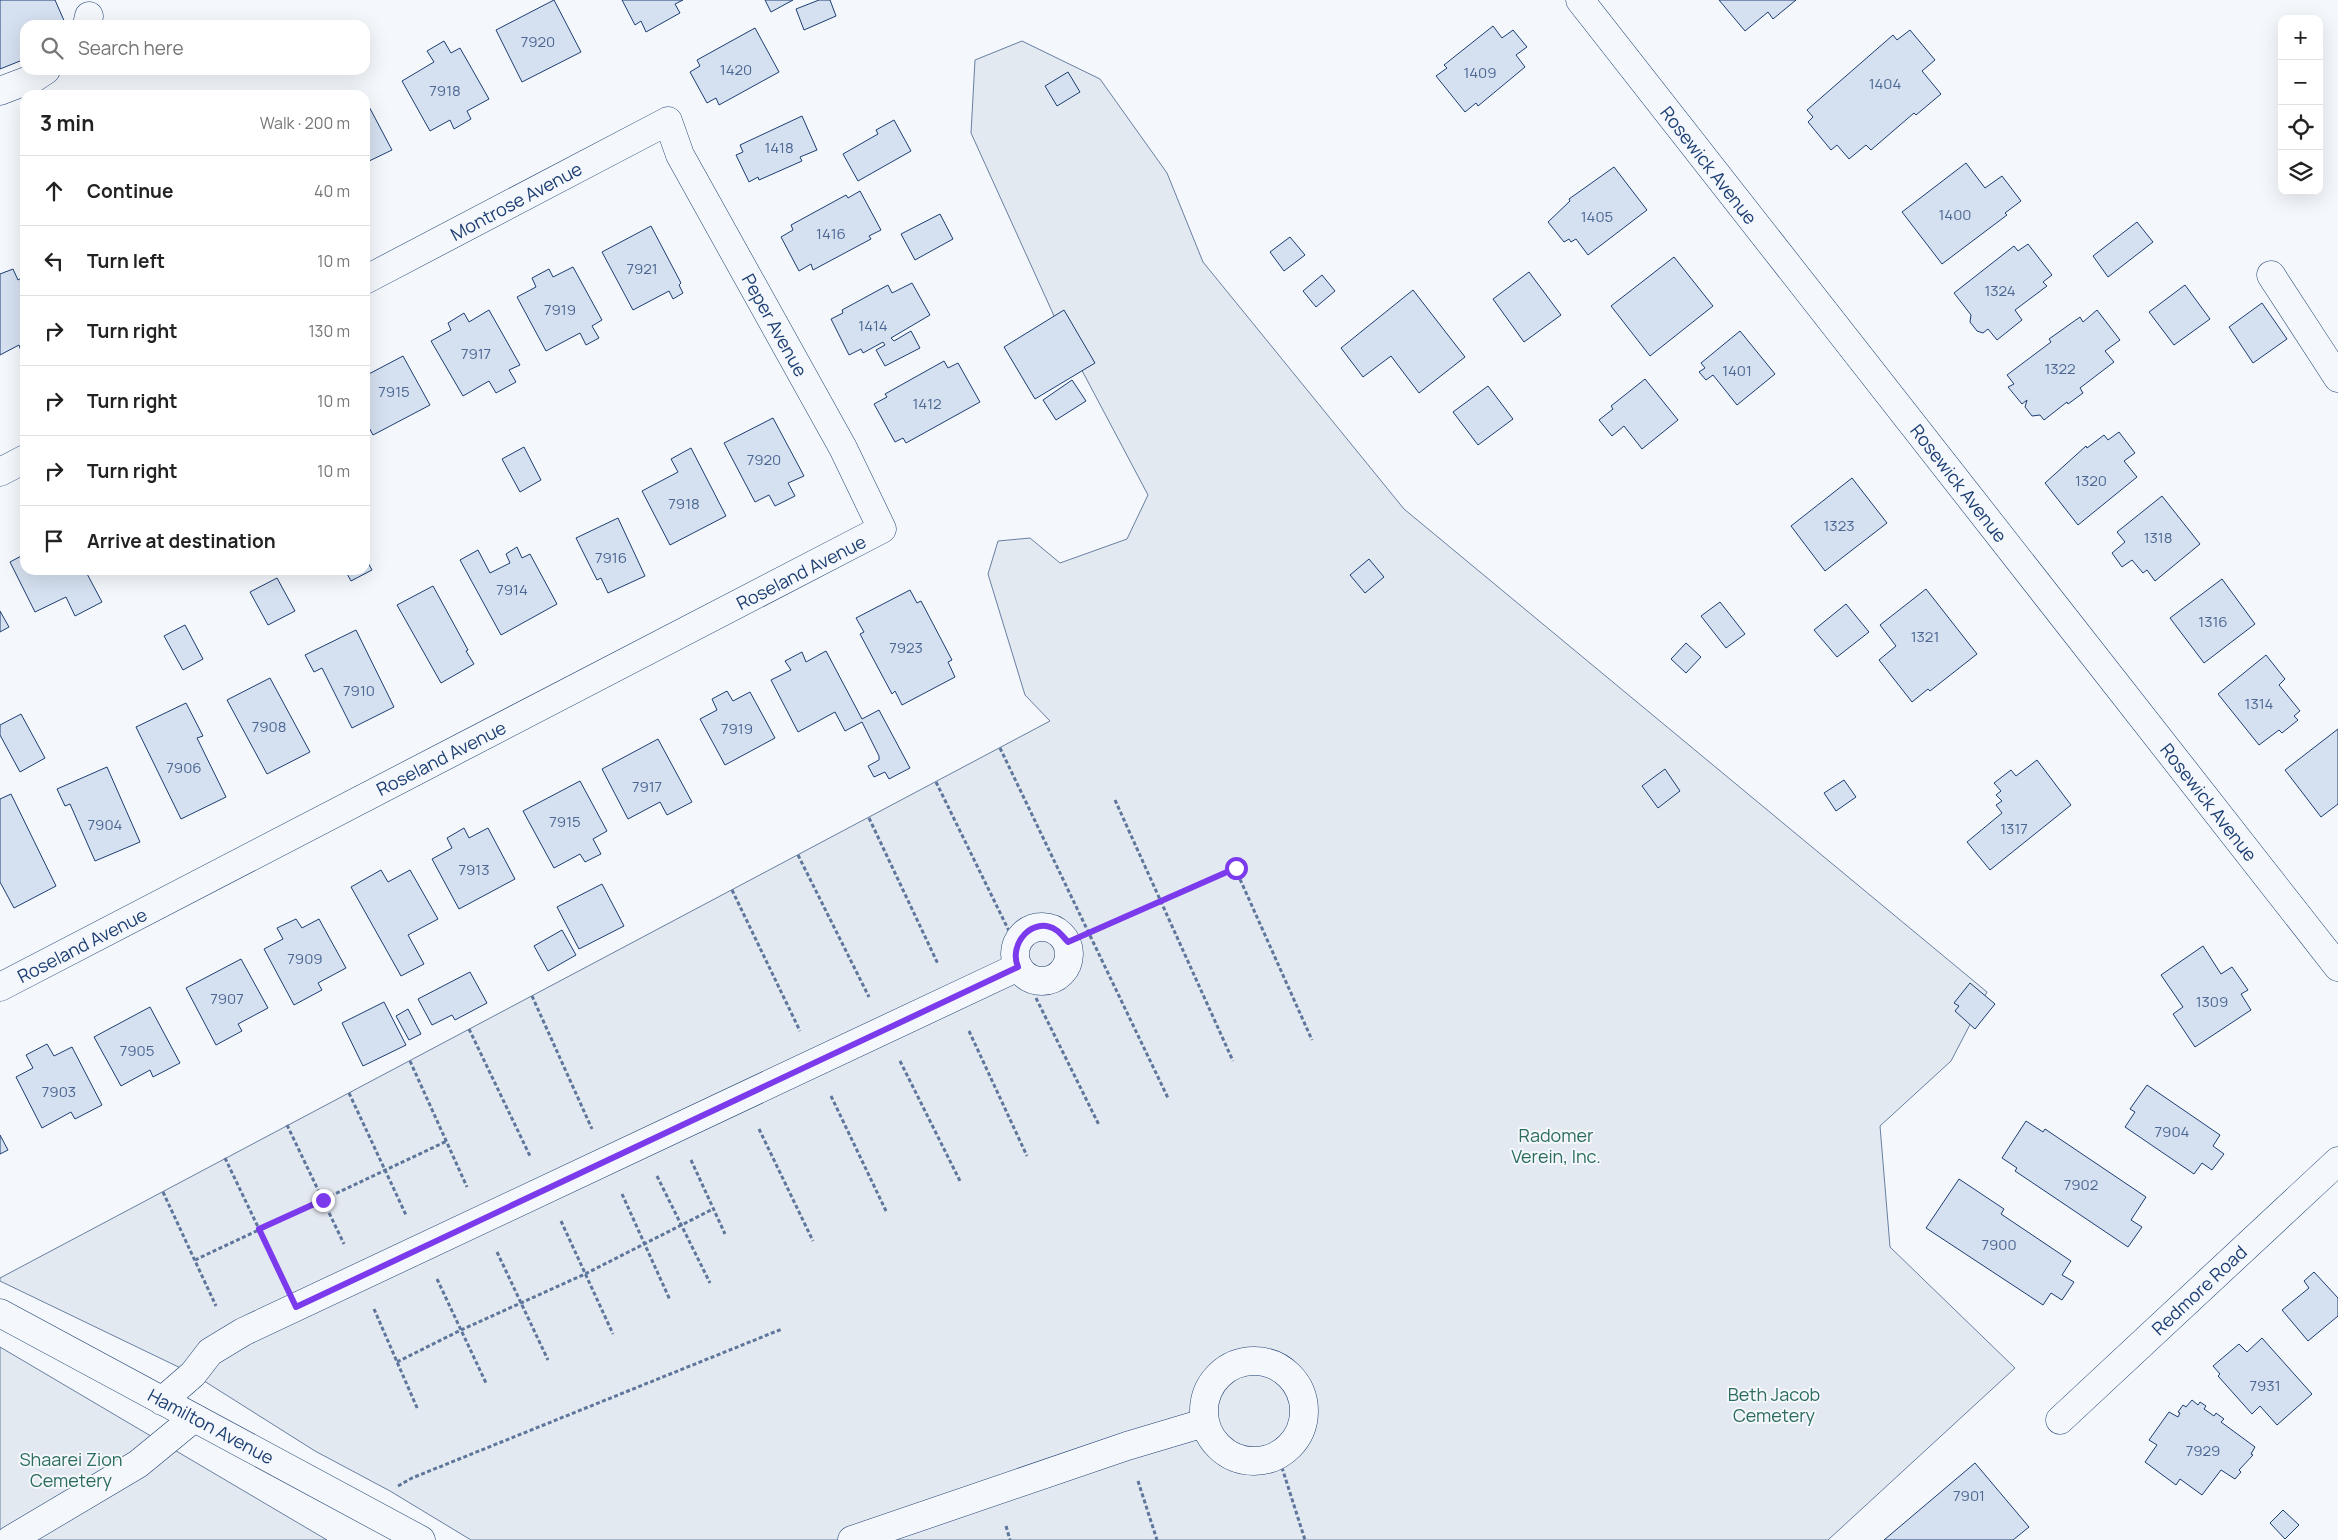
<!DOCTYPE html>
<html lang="en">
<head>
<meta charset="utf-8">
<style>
	body { margin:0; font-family:Manrope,sans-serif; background:#f6f6f6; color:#222 }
	.controls { position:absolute; right:15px; top:15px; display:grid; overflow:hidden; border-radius:10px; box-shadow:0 5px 20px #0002 }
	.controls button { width:45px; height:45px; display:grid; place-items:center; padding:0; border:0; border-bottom:1px solid #e0e0e0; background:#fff; color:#222; font:25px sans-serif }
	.stop { position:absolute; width:15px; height:15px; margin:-11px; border:4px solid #7c3aed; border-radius:50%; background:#fff }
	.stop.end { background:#7c3aed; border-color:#fff; box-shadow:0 1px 5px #0008 }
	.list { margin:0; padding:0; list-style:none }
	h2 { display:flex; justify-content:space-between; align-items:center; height:65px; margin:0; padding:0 20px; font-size:21px }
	h2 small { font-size:16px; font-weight:400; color:#767676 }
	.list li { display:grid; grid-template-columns:32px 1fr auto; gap:15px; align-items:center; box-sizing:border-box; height:70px; padding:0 20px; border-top:1px solid #e0e0e0 }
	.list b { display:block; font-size:19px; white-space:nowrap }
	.list em { font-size:16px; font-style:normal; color:#767676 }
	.icon { flex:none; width:28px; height:28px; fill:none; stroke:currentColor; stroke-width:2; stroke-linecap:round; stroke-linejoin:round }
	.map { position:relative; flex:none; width:2338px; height:1540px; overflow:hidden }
	.search { position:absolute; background:#fff; box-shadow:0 5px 20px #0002; left:20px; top:20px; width:350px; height:55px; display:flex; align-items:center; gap:12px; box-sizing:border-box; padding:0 18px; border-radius:15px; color:#767676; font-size:19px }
	.panel { position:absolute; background:#fff; box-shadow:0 5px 20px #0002; left:20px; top:90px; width:350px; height:485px; border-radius:15px }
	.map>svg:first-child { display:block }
	.green { fill:#e3e9f0; stroke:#687fa3 }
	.building { fill:#d5e0f0; stroke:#1d3f73 }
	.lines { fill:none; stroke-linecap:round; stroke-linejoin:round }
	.minor-casing { stroke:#1d3f73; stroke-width:29 }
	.path { stroke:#5e769c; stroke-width:3; stroke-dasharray:4 2.5; stroke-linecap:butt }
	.minor { stroke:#f4f7fb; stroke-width:28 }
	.route { stroke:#7c3aed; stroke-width:6 }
	.labels { text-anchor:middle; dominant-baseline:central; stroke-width:4; stroke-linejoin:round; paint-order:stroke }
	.number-label { font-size:15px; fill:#4b6792 }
	.street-label { font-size:18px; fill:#1d3f73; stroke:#f4f7fb }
	.park-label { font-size:18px; fill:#2c6c60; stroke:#f4f7fb }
</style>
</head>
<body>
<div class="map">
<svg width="2338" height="1540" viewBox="0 0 2338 1540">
	<rect width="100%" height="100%" fill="#f4f7fb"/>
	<!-- green -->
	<g class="green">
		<polygon points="1022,41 1100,79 1167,173 1203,262 1404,509 1987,992 1951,1061 1880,1126 1890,1247 2015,1368 1828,1540 471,1540 390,1491 315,1451 193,1374 0,1281 0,1278 1050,721 1025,695 988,574 998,541 1030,538 1060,563 1127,539 1148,495 1060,329 971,133 975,60"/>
		<polygon points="0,1347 327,1540 0,1540"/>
	</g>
	<!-- building -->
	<g class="building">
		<polygon points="0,0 55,0 66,25 25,25 25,59 0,69"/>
		<polygon points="554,0 581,52 522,82 496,30"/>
		<polygon points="622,0 683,0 675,4 680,13 646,32 641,21 635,25"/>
		<polygon points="765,0 793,0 771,12"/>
		<polygon points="819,0 830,0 836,16 804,30 796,9"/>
		<polygon points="1719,0 1796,0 1773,19 1768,12 1745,31"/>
		<polygon points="1493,26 1502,38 1513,30 1527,47 1516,55 1525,67 1478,106 1476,103 1465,112 1436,76 1447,68 1444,65"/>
		<polygon points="755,28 779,72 719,105 716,98 707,103 690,72 700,66 697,60"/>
		<polygon points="1910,30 1935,60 1922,71 1941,94 1916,115 1914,113 1871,150 1866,145 1849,159 1837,145 1831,150 1808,122 1813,117 1807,110 1893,35 1897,40"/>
		<polygon points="444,41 451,53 460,48 489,99 467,111 471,119 454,129 450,120 430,131 402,81 434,62 427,51"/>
		<polygon points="1068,72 1080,92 1057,106 1045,86"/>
		<polygon points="365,99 392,150 365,163"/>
		<polygon points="802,116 817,150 800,157 802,161 759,180 758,177 749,182 736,155 743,152 740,145"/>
		<polygon points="894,120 911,151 858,181 843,154 878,134 876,130"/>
		<polygon points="1966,163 1985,188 2002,176 2021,201 2005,213 2007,215 1942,264 1902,212"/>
		<polygon points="1614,167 1647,210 1588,255 1576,239 1571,242 1569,239 1564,242 1548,222 1570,201 1569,199"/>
		<polygon points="860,191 881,230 869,236 871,239 813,270 811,264 799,271 781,237 793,230 791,225 846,195 848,198"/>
		<polygon points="940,214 953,239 915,260 901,234"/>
		<polygon points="2137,222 2153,242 2108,277 2093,256"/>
		<polygon points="651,226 681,283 679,285 683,293 673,299 669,291 633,310 602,252"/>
		<polygon points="1290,237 1305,255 1284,271 1270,252"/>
		<polygon points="2028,244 2052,275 2043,282 2047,286 2015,310 2022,320 1997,340 1988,329 1983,333 1977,331 1970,322 1971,315 1954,293 2014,246 2018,251"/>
		<polygon points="1674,257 1713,306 1650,356 1611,306"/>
		<polygon points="573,267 602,320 592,326 599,338 586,345 580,333 546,351 517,297 536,287 532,278 549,269 553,277"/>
		<polygon points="13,269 18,280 25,276 25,352 22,354 19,345 0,355 0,274"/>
		<polygon points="1529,272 1561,315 1524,342 1493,299"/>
		<polygon points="1322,275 1335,291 1316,307 1303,291"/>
		<polygon points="912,283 930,315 891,338 894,341 911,331 920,348 885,366 876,350 885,345 883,342 863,353 861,349 849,355 831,319 843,313 842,310 888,285 892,293"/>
		<polygon points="2185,285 2210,319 2174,345 2149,312"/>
		<polygon points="1413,290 1465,357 1419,393 1391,356 1363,377 1341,348"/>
		<polygon points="2262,303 2287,339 2253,363 2229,327"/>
		<polygon points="489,310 520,365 509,370 516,382 496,393 489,381 463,396 431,341 451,330 448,323 464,313 469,322"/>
		<polygon points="1064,310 1095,363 1035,399 1004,347"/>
		<polygon points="2097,310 2120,340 2105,351 2114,362 2080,388 2083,393 2068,404 2067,402 2044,420 2040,415 2032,416 2025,407 2027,400 2022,404 2008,387 2014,384 2007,375 2051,342 2049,339 2080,317 2083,322"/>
		<polygon points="1740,331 1775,374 1737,405 1713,375 1706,380 1699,372 1705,368 1701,363"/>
		<polygon points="403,356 430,405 373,435 365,420 365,376"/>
		<polygon points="944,361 948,368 958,363 980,402 906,443 903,438 895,442 874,404 887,397 885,394"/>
		<polygon points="1645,379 1678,420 1642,449 1624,426 1612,436 1599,420 1613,409 1611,406"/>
		<polygon points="1072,380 1086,401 1056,420 1043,400"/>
		<polygon points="1488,386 1513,419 1478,445 1453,412"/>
		<polygon points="773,418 804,476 788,483 795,496 775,506 769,495 755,502 724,443"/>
		<polygon points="2119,432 2135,453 2124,461 2137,477 2078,525 2045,483 2086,446 2087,448 2104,435 2108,440"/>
		<polygon points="524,447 541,480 520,492 502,459"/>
		<polygon points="691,448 726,516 670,545 642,491 678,472 671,459"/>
		<polygon points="1852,478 1887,523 1825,571 1791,526"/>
		<polygon points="2162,496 2200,544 2155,581 2147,570 2143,573 2132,560 2122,567 2112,553 2125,542 2117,532"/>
		<polygon points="618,518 645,576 608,593 601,578 597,580 576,538"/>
		<polygon points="517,547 522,558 530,554 557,604 501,635 460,560 478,550 490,573 510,563 506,554"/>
		<polygon points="25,554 25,570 85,570 102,602 75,616 66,597 35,612 10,562"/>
		<polygon points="365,557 372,570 351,581 345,570 365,570"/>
		<polygon points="1369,559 1384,577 1365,593 1350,575"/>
		<polygon points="277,578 295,611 268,625 250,592"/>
		<polygon points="2222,579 2255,624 2204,663 2170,618"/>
		<polygon points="433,586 468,650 466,651 474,664 441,683 397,605"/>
		<polygon points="1926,589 1977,654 1930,691 1928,689 1912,702 1879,660 1896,646 1880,625"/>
		<polygon points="910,590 917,603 921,601 952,660 948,662 955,677 902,705 895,691 892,694 860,634 864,632 856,618"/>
		<polygon points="1720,602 1745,634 1726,648 1701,616"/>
		<polygon points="1846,604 1869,632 1837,657 1814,630"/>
		<polygon points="0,611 9,627 0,632"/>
		<polygon points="185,625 203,659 183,670 164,636"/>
		<polygon points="356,630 394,707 352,728 322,668 314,672 305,655"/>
		<polygon points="1686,643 1701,657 1686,673 1671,659"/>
		<polygon points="826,651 862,719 879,710 910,768 889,779 885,772 874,777 868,766 879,760 879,756 862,722 845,731 835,712 798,732 771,680 791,670 785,661 802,652 806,662"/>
		<polygon points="2266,655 2285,679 2279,685 2300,711 2294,716 2298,720 2282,733 2279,730 2259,745 2218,694"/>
		<polygon points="270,678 310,752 267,774 227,700"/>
		<polygon points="727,691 733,701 750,692 775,738 725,765 700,719 717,710 712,699"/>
		<polygon points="186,703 203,736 197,738 226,797 181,819 136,727"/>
		<polygon points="21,714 45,758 20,772 0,735 0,725"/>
		<polygon points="2338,729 2338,804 2321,817 2285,770"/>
		<polygon points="658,739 692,802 667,815 660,802 628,819 602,769"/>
		<polygon points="2037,760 2071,805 1990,870 1967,842 2002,813 1996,805 2002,801 1996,795 2001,791 1994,783 2011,770 2016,776"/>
		<polygon points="107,767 140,842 95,861 70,804 65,806 57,789"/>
		<polygon points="1665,769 1680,791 1658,808 1642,786"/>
		<polygon points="1844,780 1856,797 1836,811 1824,793"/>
		<polygon points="580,781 607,831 593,839 601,854 585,862 580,854 554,868 523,811"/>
		<polygon points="11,794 56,886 14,908 0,882 0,799"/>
		<polygon points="464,828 469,838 488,828 515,879 459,909 432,859 452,848 447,838"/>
		<polygon points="381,870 388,882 410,870 438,919 408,935 424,964 401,976 351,887"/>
		<polygon points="602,884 624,926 579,949 557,907"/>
		<polygon points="296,919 302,928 319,919 346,968 318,983 322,990 294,1005 264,949 283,939 277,928"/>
		<polygon points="562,930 576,955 548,971 534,946"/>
		<polygon points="2203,946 2221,974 2232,967 2248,990 2241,994 2251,1010 2195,1047 2173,1014 2183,1007 2161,975"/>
		<polygon points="241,959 268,1008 238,1024 242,1031 216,1045 186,988"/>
		<polygon points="470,972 487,1003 455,1020 452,1015 432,1025 418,999"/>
		<polygon points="1970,983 1995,1004 1975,1029 1955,1011 1959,1006 1954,1003"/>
		<polygon points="384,1002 406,1045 363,1066 342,1023"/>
		<polygon points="150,1007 180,1063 153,1077 150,1070 121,1086 94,1037"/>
		<polygon points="408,1009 421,1034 409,1040 396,1016"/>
		<polygon points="47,1044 54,1056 72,1047 102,1105 75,1119 71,1112 42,1128 16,1077 33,1068 26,1055"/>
		<polygon points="2147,1085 2220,1135 2213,1146 2224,1154 2212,1170 2202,1163 2194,1174 2125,1127 2135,1112 2130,1109"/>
		<polygon points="2026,1121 2043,1132 2045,1129 2146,1197 2131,1220 2142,1227 2128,1247 2015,1171 2017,1168 2002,1158"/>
		<polygon points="0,1135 8,1150 0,1154"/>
		<polygon points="1959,1179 2004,1209 2001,1214 2071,1261 2062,1275 2074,1282 2062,1300 2051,1293 2043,1305 1926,1228"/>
		<polygon points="2314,1272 2338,1298 2338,1316 2308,1341 2282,1310 2309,1288 2304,1281"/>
		<polygon points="2262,1338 2312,1394 2277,1425 2260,1406 2252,1414 2218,1376 2220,1374 2213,1366 2239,1344 2247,1352"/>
		<polygon points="2192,1400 2198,1405 2200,1402 2206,1406 2204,1409 2214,1416 2216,1413 2224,1419 2221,1422 2255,1447 2251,1454 2253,1455 2239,1470 2241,1472 2235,1479 2221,1470 2202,1495 2180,1479 2176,1485 2145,1462 2157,1445 2149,1440 2169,1412 2178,1417 2180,1413 2178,1412 2183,1405 2186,1407"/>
		<polygon points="1975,1463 2029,1527 2013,1540 1884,1540"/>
		<polygon points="2283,1510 2299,1525 2285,1539 2270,1523"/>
	</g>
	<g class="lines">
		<!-- minor casing -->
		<g class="minor-casing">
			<g id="minor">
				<polyline points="1580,0 2338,967"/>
				<polyline points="87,25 89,16"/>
				<polyline points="0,91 34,78 46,70"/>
				<polyline points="2271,275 2338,378"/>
				<polyline points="0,472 25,459"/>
				<circle cx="1042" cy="954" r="27"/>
				<polyline points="0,987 882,529 843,448 680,155 668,121 365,280"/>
				<polyline points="0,1313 421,1540"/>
				<circle cx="1254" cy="1411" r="50"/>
				<polyline points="162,1401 193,1374 210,1352 243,1332 1018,967"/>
				<polyline points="2060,1420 2338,1161"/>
				<polyline points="10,1540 138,1464 194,1418"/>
				<polyline points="852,1540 1127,1446 1204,1423"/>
			</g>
		</g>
		<!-- path -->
		<g class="path">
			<polyline points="1000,748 1168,1098"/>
			<polyline points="936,782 1010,933"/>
			<polyline points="1115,800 1233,1061"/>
			<polyline points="869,818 938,964"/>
			<polyline points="798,855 869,997"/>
			<polyline points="732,890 800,1031"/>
			<polyline points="1068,942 1235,868 1312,1040"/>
			<polyline points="532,996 592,1129"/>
			<polyline points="1036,998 1099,1125"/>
			<polyline points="469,1029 530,1156"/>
			<polyline points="969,1031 1027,1156"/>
			<polyline points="410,1061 467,1187"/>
			<polyline points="900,1061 960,1181"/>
			<polyline points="349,1093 406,1215"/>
			<polyline points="831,1096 887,1213"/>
			<polyline points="287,1125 344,1244"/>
			<polyline points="759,1129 813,1241"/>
			<polyline points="225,1158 281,1275"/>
			<polyline points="691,1160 725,1234"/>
			<polyline points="657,1176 710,1283"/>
			<polyline points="163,1192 216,1306"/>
			<polyline points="622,1194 670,1300"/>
			<polyline points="561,1221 613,1334"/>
			<polyline points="497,1252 548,1360"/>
			<polyline points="195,1260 447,1141"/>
			<polyline points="437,1279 486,1383"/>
			<polyline points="374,1309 418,1410"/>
			<polyline points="397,1362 461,1330 585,1274 713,1209"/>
			<polyline points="1278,1455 1305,1540"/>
			<polyline points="1138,1481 1157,1540"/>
			<polyline points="398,1486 412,1478 782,1329"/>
			<polyline points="1006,1526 1010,1540"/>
		</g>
		<!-- minor -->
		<use href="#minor" class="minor"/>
	</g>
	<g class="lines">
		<!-- route -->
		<path class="route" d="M323 1200 259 1229 296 1307 1018 967C1008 944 1033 915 1056 930 1061 933 1064 938 1068 942L1236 868"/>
	</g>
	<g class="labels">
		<!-- number labels -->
		<g class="number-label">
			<text x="538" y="41">7920</text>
			<text x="736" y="69">1420</text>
			<text x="1480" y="72">1409</text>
			<text x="1885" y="83">1404</text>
			<text x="445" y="90">7918</text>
			<text x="779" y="147">1418</text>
			<text x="1955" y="214">1400</text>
			<text x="1597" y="216">1405</text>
			<text x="831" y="233">1416</text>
			<text x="642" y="268">7921</text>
			<text x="2000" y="290">1324</text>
			<text x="560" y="309">7919</text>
			<text x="873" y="325">1414</text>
			<text x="476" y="353">7917</text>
			<text x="2060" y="368">1322</text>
			<text x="1737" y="370">1401</text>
			<text x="394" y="391">7915</text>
			<text x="927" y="403">1412</text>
			<text x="764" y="459">7920</text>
			<text x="2091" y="480">1320</text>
			<text x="684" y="503">7918</text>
			<text x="1839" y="525">1323</text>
			<text x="2158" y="537">1318</text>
			<text x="611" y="557">7916</text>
			<text x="512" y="589">7914</text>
			<text x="2213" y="621">1316</text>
			<text x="1925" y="636">1321</text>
			<text x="906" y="647">7923</text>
			<text x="359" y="690">7910</text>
			<text x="2259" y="703">1314</text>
			<text x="269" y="726">7908</text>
			<text x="737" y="728">7919</text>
			<text x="184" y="767">7906</text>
			<text x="647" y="786">7917</text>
			<text x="565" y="821">7915</text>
			<text x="105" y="824">7904</text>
			<text x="2014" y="828">1317</text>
			<text x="474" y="869">7913</text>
			<text x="305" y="958">7909</text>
			<text x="227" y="998">7907</text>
			<text x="2212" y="1001">1309</text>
			<text x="137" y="1050">7905</text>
			<text x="59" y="1091">7903</text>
			<text x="2172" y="1131">7904</text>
			<text x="2081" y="1184">7902</text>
			<text x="1999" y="1244">7900</text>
			<text x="2265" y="1385">7931</text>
			<text x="2203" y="1450">7929</text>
			<text x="1969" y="1495">7901</text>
		</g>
		<!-- street labels -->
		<g class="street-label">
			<text transform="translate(1709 165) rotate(52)">Rosewick Avenue</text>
			<text transform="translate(516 201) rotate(-28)">Montrose Avenue</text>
			<text transform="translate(775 325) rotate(61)">Peper Avenue</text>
			<text transform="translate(1959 483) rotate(52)">Rosewick Avenue</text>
			<text transform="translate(801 572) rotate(-27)">Roseland Avenue</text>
			<text transform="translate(441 758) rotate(-27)">Roseland Avenue</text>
			<text transform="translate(2209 802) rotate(52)">Rosewick Avenue</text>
			<text transform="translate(82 945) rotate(-27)">Roseland Avenue</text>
			<text transform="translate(2199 1290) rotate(-43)">Redmore Road</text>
			<text transform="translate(211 1426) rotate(28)">Hamilton Avenue</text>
		</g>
		<!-- park labels -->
		<g class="park-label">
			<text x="1556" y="1135">Radomer<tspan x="1556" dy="21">Verein, Inc.</tspan></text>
			<text x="1774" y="1394">Beth Jacob<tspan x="1774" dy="21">Cemetery</tspan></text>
			<text x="71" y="1459">Shaarei Zion<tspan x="71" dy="21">Cemetery</tspan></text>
		</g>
	</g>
</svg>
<div class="controls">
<button>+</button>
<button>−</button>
<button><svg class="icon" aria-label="locate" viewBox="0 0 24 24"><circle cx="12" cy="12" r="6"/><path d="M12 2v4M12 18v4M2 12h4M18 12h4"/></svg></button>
<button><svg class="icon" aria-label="layers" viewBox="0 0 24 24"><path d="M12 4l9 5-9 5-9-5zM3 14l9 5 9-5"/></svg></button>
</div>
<div class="stop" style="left:1236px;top:868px"></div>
<div class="stop end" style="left:323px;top:1200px"></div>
<div class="search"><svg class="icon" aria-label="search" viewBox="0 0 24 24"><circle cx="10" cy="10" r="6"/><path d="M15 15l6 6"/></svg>Search here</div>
<section class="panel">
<h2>3 min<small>Walk · 200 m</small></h2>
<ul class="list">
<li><svg class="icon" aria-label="ahead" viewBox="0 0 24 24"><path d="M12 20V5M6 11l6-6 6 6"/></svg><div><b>Continue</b></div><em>40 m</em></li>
<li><svg class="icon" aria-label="left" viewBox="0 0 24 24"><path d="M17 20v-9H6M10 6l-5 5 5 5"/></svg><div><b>Turn left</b></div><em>10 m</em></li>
<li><svg class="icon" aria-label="right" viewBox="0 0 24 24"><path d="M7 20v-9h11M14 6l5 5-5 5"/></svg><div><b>Turn right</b></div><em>130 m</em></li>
<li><svg class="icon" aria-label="right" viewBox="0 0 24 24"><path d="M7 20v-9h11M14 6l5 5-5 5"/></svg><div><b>Turn right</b></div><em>10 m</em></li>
<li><svg class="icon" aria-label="right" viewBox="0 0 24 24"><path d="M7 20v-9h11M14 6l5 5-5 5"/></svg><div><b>Turn right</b></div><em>10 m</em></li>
<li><svg class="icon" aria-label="arrive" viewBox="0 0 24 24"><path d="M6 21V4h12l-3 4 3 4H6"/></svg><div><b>Arrive at destination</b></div></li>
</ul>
</section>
</div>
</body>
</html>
